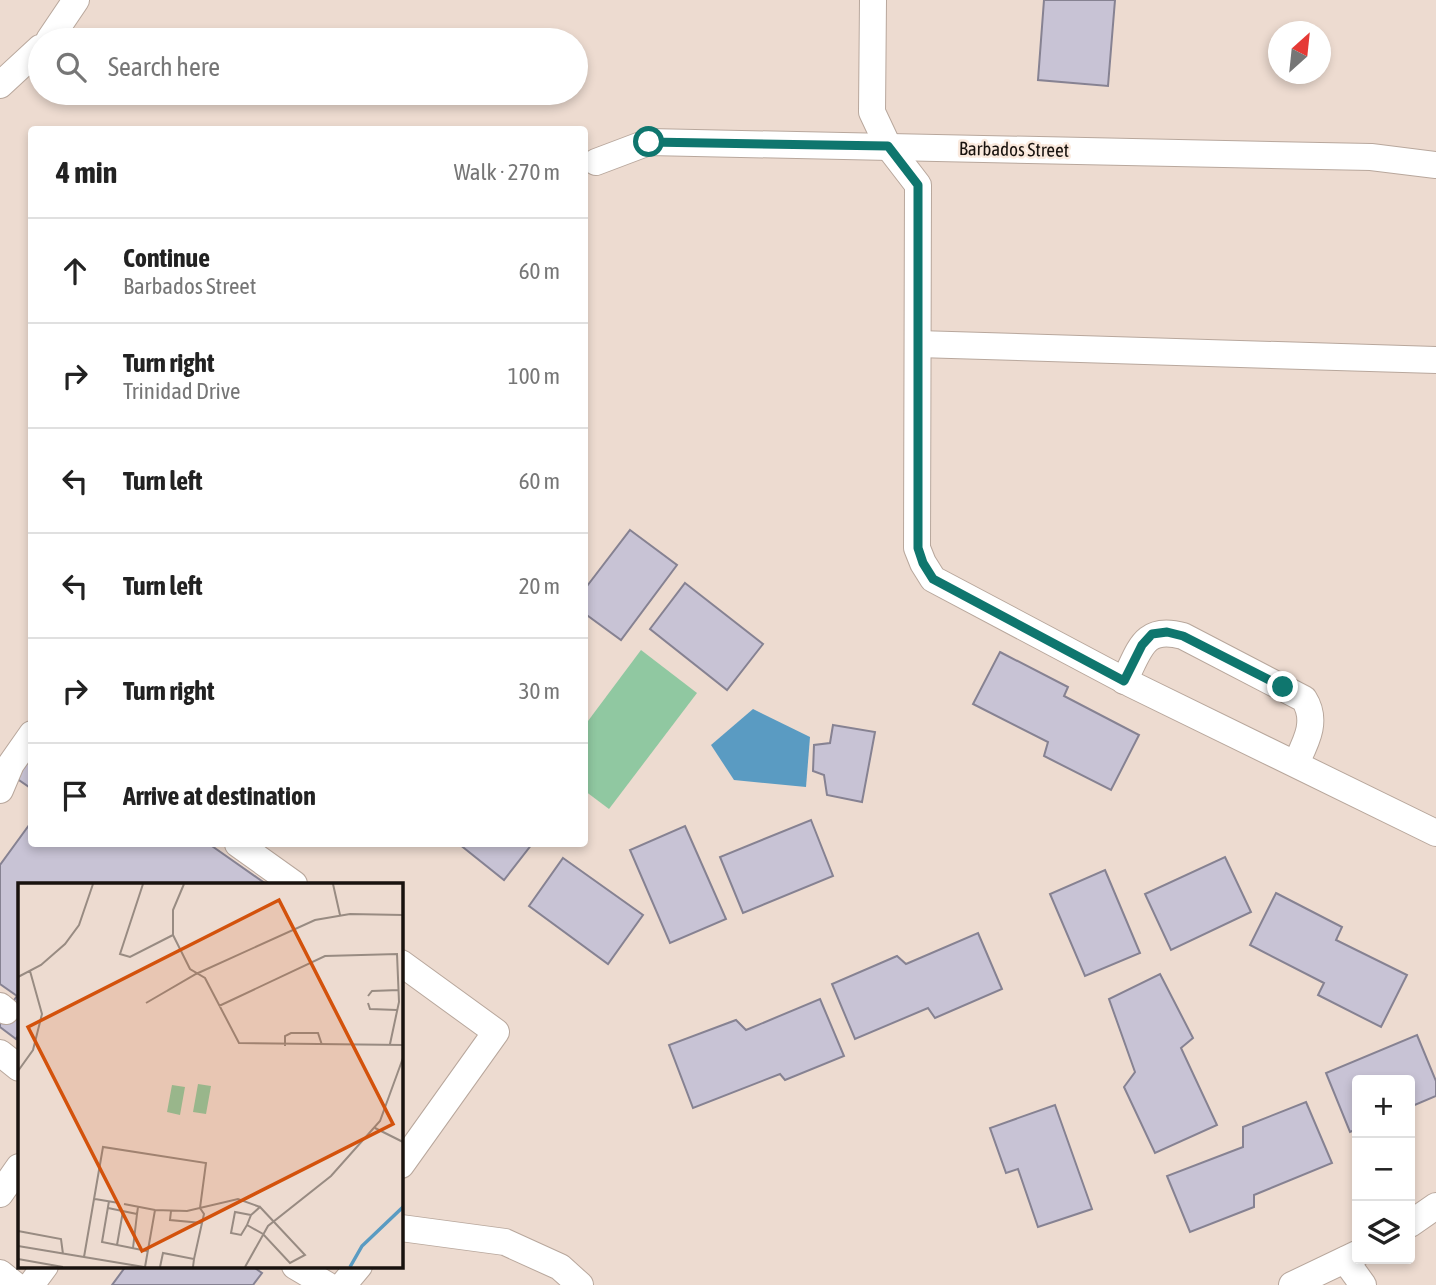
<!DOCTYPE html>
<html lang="en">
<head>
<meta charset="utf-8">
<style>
	body { margin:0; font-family:"Asap Condensed",sans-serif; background:#f6f6f6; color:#222 }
	.controls { position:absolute; right:21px; bottom:21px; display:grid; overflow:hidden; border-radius:7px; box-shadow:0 4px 10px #0003 }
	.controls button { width:63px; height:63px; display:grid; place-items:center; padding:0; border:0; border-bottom:2px solid #e0e0e0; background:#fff; color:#222; font:35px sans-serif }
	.compass { position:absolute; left:1268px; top:21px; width:63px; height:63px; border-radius:50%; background:#fff; box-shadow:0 4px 10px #0003; rotate:27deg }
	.stop { position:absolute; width:21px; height:21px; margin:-16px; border:5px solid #0f766e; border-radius:50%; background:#fff }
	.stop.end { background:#0f766e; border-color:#fff; box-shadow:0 2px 7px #0008 }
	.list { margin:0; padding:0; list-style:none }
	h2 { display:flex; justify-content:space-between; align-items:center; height:91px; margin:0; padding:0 28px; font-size:30px }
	h2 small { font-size:23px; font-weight:400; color:#767676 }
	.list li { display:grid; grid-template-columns:46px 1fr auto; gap:21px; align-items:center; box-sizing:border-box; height:105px; padding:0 28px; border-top:2px solid #e0e0e0 }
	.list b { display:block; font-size:26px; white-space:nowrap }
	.list p { margin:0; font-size:23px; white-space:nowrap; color:#767676 }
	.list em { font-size:23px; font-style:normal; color:#767676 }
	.icon { flex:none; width:38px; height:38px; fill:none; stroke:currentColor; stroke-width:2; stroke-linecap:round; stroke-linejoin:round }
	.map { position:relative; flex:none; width:1436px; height:1285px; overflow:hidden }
	.search { position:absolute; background:#fff; box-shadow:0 4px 10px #0003; left:28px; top:28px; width:560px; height:77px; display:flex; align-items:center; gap:18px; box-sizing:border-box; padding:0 24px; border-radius:38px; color:#767676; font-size:26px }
	.panel { position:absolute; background:#fff; box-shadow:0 4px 10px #0003; left:28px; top:126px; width:560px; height:721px; border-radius:7px }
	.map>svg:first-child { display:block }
	.green { fill:#90c8a1 }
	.water { fill:#5a9bc2 }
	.building { fill:#c8c3d5; stroke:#868292; stroke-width:2 }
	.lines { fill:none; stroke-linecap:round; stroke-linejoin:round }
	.minor-casing { stroke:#b8a79c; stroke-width:28 }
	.minor { stroke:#fff; stroke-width:26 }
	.route { stroke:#0f766e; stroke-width:9 }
	.labels { text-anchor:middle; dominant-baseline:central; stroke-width:5; stroke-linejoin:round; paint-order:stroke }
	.street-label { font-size:19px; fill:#18120e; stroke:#fae9dd }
	.inset-river { fill:none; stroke:#5a9bc2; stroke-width:3.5 }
	.inset-road { fill:none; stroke:#988b82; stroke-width:2 }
	.view { fill:#d3520c; fill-opacity:0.15; stroke:#d3520c; stroke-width:3.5 }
	.inset-edge { fill:none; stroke:#18120e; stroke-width:3.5 }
</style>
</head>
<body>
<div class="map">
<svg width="1436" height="1285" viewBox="0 0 1436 1285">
	<rect width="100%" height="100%" fill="#eddbd0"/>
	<!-- green -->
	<polygon class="green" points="641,650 697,693 609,809 585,791 585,725"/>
	<!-- water -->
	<polygon class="water" points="753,709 810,737 806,787 734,780 711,745"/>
	<!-- building -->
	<g class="building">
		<polygon points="1044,0 1115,0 1108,86 1038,80"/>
		<polygon points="630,530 677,565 621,640 584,613 584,590"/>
		<polygon points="685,583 763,644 727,690 650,629"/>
		<polygon points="1000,652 1068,687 1064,696 1139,735 1111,790 1044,756 1048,742 973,704"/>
		<polygon points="833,725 875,732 862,802 827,795 824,775 813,771 814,745 830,743"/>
		<polygon points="32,757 32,789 16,778"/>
		<polygon points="811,820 833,876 743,913 720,857"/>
		<polygon points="32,821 32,844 209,844 266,884 19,884 19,1034 16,1039 0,1027 0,1019 17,996 0,984 0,865"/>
		<polygon points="685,826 726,919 670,943 630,850"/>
		<polygon points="459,844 532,844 504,880"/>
		<polygon points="1225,857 1251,912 1171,950 1145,894"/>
		<polygon points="563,858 643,915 608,964 529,906"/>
		<polygon points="1105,870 1140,953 1085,976 1050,894"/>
		<polygon points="1276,893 1342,927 1336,940 1407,975 1381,1027 1318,995 1324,983 1250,945"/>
		<polygon points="978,933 1002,989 935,1018 928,1008 855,1039 832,984 897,956 906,964"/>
		<polygon points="1160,974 1193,1038 1181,1048 1217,1125 1155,1153 1124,1087 1135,1072 1109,999"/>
		<polygon points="820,999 844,1056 785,1080 780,1074 693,1108 669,1045 736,1020 746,1030"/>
		<polygon points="1417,1035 1436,1081 1436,1096 1410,1107 1410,1080 1357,1080 1357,1129 1350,1132 1326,1073"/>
		<polygon points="1306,1102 1332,1163 1254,1195 1254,1207 1190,1232 1167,1176 1243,1147 1243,1127"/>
		<polygon points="1055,1105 1092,1209 1038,1227 1018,1169 1006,1173 990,1128"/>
		<polygon points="126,1266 252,1266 262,1273 253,1285 112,1285"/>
	</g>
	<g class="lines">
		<!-- minor casing -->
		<g class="minor-casing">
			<g id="minor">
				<polyline points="873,0 872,112 888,146 918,185 917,548 923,563 933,579 1131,684 1436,833"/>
				<polyline points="49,40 76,0"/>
				<polyline points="0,85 40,48"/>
				<polyline points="596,162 649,142 1371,157 1436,165"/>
				<polyline points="918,344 1436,360"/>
				<path d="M1124 681C1140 650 1143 625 1183 636L1304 699C1318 721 1306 742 1296 763"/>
				<polyline points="0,790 11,764 32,734"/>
				<polyline points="238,844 294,884"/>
				<polyline points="401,963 496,1032 401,1165"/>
				<polyline points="0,1006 6,1011"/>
				<polyline points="0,1053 19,1068"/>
				<polyline points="0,1194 19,1167"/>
				<polyline points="1410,1224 1436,1206"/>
				<polyline points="401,1228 505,1242 560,1267 580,1285"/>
				<polyline points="1345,1260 1363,1285"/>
				<polyline points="295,1266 327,1285"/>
				<polyline points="0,1273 15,1285"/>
				<polyline points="31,1285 45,1266"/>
				<polyline points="343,1285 359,1266"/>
				<polyline points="1292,1285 1357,1254"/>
			</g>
		</g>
		<!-- minor -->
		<use href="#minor" class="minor"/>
	</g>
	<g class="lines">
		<!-- route -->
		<polyline class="route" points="649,142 888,146 918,185 918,548 923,563 933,579 1124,681 1142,645 1152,634 1167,632 1183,636 1283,687"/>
	</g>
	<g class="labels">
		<!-- street labels -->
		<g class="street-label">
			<text transform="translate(1014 149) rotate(1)">Barbados Street</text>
		</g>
	</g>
	<!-- overview -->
	<g transform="translate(18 883)">
		<rect width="385" height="385" fill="#eddbd0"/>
		<path d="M180 201 193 203 188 231 175 229ZM154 202 167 204 162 232 149 229Z" fill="#90c8a1"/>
		<path class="inset-river" d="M332 384 344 363 385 324"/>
		<path class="inset-road" d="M125 1 102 71 112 74 155 52M166 1 155 27V52L172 86 187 95 221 160 385 162M315 1 322 32M0 94 23 82 47 61 61 42 75 1M350 113 354 108 381 107M128 120 178 91 297 37 332 31 385 32M350 120 352 126 379 127M201 123 307 73 379 71 381 119 372 161M267 163V153L273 150H300L304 162M0 188 15 167 24 131 12 88M357 245 385 259M77 316 101 320M91 318 84 359 129 368M106 321 137 327M90 325 119 331 120 324M153 328 152 337 184 340M229 342 233 332 217 329 213 350 223 352 229 342 245 351 272 380 287 372 242 324 233 332M0 348 43 356 45 371M99 362 105 328M0 363 126 384M115 365 119 331M66 374 85 264 188 280 182 325 186 331 176 376M0 376 45 384M127 384 137 327 169 328 220 316 242 324M142 384 145 370 176 376 175 384M227 384 250 343 313 293 362 238 385 175"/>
		<path class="view" d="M261 17 375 241 124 368 10 144Z"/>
		<rect width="385" height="385" class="inset-edge"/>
	</g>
</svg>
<div class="controls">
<button>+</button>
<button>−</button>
<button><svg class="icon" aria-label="layers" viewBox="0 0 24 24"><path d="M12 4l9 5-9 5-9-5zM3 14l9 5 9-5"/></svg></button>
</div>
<svg class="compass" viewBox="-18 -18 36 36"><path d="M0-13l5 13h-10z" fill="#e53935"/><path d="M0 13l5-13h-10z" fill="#767676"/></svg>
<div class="stop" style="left:649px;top:142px"></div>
<div class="stop end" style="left:1283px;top:687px"></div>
<div class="search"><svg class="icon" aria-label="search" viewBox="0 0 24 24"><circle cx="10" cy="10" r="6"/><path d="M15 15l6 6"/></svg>Search here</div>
<section class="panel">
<h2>4 min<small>Walk · 270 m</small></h2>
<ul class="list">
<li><svg class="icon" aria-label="ahead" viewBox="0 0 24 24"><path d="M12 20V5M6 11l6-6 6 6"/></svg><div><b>Continue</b><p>Barbados Street</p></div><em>60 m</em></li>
<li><svg class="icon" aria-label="right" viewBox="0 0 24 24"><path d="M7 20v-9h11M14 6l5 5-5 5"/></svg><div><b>Turn right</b><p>Trinidad Drive</p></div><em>100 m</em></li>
<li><svg class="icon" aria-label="left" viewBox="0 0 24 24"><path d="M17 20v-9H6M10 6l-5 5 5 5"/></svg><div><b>Turn left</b></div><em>60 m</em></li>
<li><svg class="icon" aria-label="left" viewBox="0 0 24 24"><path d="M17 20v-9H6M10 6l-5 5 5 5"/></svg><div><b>Turn left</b></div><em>20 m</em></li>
<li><svg class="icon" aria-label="right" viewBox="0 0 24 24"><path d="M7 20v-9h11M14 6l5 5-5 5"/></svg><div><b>Turn right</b></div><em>30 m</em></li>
<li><svg class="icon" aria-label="arrive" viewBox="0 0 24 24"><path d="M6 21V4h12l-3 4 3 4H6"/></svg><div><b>Arrive at destination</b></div></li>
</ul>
</section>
</div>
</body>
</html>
